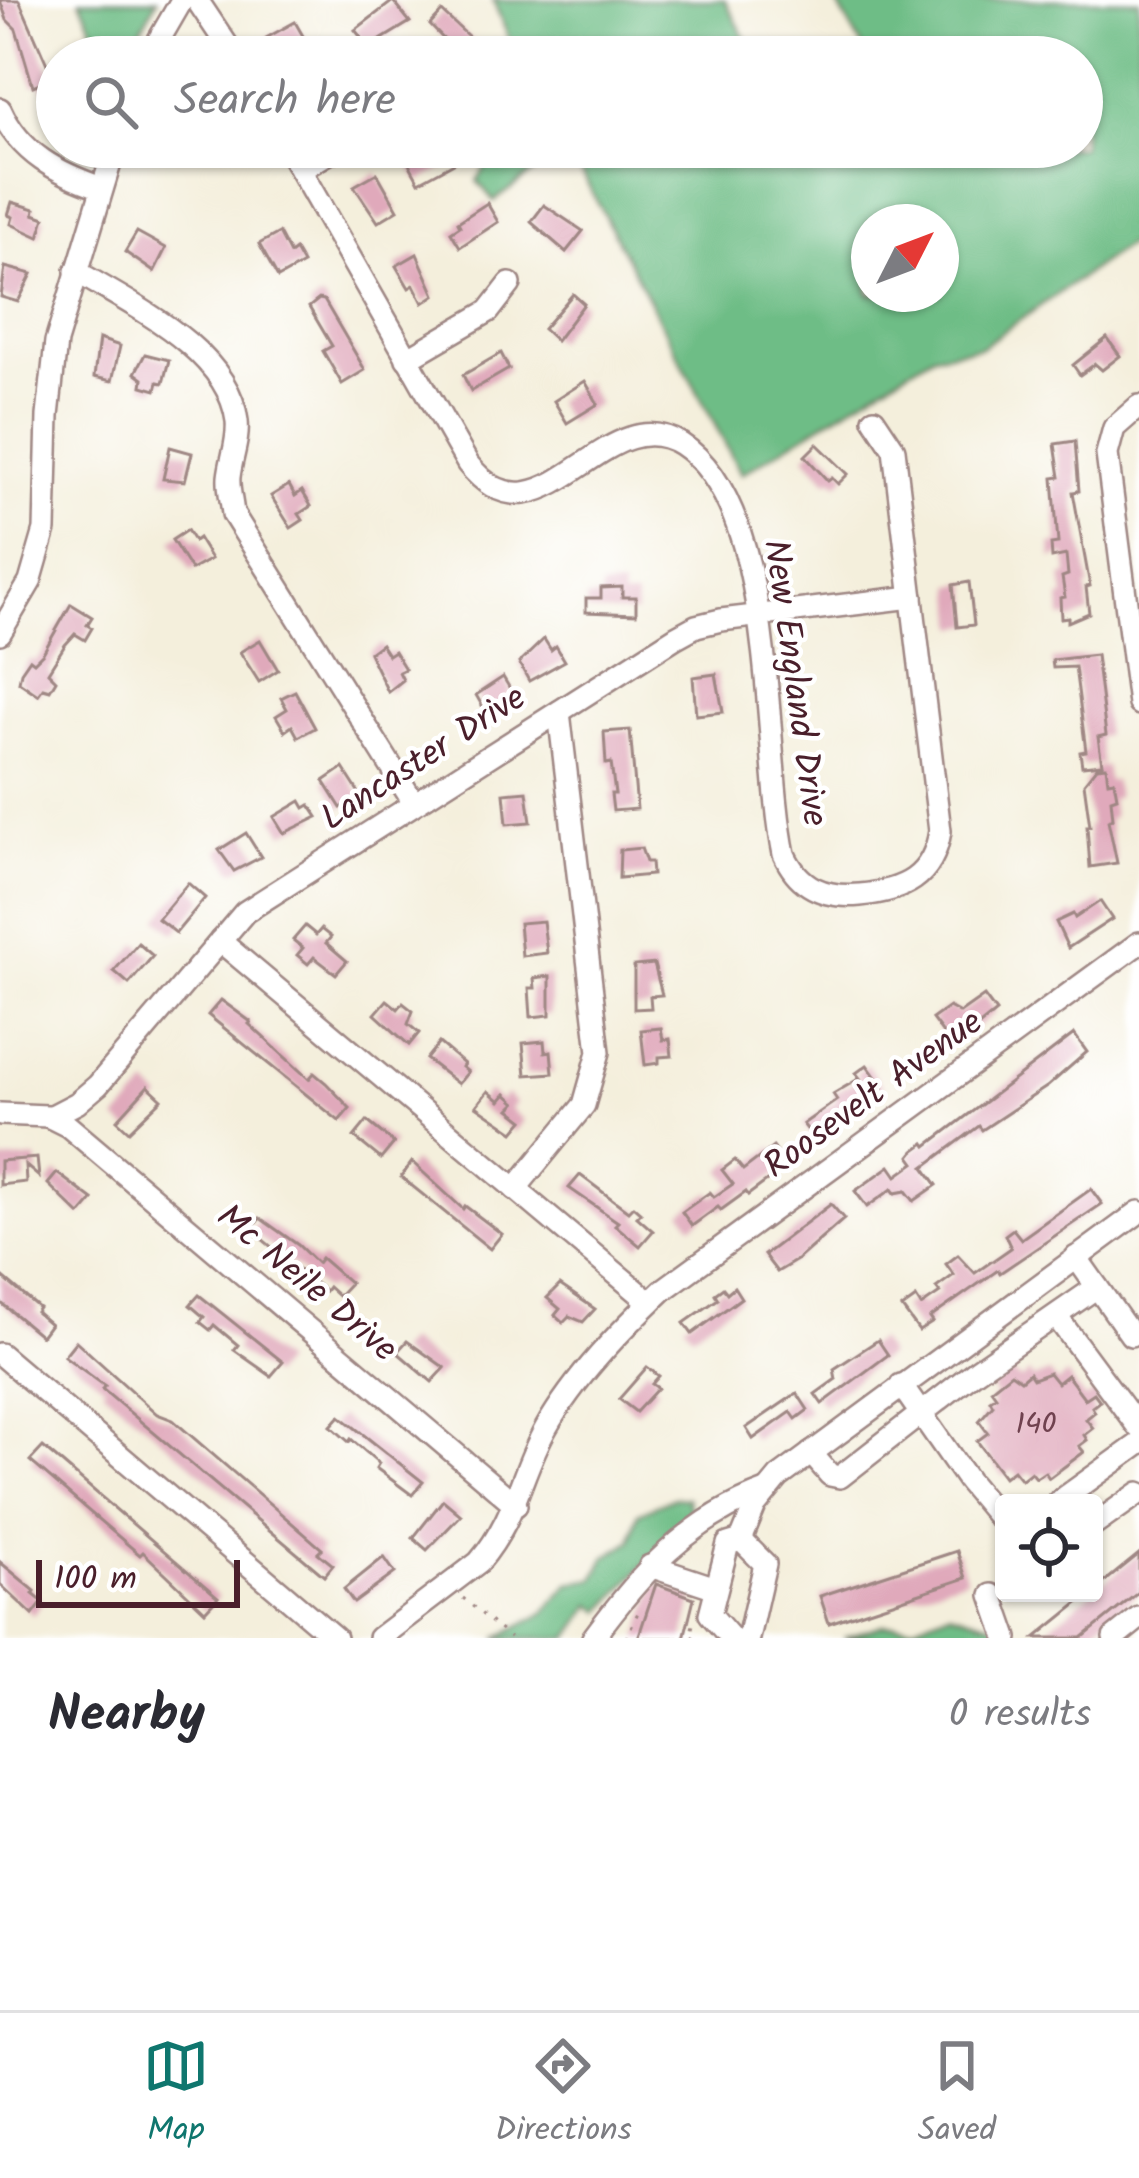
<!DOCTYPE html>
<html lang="en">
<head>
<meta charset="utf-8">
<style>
	body { margin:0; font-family:Kalam,sans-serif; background:#f7f7f7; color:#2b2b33 }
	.controls { position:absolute; right:36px; bottom:36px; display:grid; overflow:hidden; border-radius:12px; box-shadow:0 3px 9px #0004 }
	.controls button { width:108px; height:108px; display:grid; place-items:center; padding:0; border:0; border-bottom:3px solid #e1e1e2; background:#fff; color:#2b2b33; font:60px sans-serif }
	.compass { position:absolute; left:851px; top:204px; width:108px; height:108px; border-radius:50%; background:#fff; box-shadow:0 3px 9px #0004; rotate:48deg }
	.scale { position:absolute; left:36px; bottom:30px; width:204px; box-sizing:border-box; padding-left:12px; border:6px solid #4a1f2b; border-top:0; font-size:33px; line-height:42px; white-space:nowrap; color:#4a1f2b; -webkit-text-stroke:9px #fff; paint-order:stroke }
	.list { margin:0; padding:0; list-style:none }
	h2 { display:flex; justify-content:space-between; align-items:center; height:156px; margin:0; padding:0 48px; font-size:51px }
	h2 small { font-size:39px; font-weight:400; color:#7c7c81 }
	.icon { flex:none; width:66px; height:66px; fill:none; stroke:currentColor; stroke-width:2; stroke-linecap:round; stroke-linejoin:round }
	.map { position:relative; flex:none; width:1139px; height:1638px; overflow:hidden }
	.search { position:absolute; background:#fff; box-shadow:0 3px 9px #0004; left:36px; right:36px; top:36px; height:132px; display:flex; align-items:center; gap:30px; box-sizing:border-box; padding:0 42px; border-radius:66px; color:#7c7c81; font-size:45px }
	.sheet { height:372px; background:#fff }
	nav { display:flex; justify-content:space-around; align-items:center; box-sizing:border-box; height:168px; border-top:3px solid #e1e1e2; background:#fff; font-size:33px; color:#7c7c81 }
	nav a { display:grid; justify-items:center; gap:6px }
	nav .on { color:#0f766e }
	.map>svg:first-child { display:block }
	.forest { fill:#6ebd86; stroke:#5c6e58; stroke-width:3; fill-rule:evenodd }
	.building { fill:#e0a9bb }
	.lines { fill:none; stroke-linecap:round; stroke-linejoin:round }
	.minor-casing { stroke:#9f8784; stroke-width:26 }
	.path { stroke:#9f8784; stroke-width:3; stroke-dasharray:3 9; stroke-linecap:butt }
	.minor { stroke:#fff; stroke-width:21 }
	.labels { text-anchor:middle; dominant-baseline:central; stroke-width:9; stroke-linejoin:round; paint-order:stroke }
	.number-label { font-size:30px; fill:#70424f }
	.street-label { font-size:36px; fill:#4a1f2b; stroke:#fff }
</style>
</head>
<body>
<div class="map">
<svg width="1139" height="1638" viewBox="0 0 1139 1638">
	<rect width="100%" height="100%" fill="#fff"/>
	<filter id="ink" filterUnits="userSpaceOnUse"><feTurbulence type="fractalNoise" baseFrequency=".00833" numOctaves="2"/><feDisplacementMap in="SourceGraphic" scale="24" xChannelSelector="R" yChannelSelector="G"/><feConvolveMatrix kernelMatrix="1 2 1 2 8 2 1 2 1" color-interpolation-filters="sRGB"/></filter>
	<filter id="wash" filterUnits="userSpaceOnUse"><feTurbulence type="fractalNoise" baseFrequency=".004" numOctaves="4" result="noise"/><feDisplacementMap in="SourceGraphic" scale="48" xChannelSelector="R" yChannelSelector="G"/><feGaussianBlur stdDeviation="2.7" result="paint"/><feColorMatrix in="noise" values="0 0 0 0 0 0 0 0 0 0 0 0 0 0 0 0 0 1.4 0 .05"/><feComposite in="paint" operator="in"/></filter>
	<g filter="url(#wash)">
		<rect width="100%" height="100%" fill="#f4efdc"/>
		<!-- forest -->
		<g class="forest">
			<polygon points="80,0 157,0 126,57 106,57"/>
			<polygon points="493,0 725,0 755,57 512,57 512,46"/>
			<path d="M835 0H1139V237L981 347 934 354 741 474 568 147 494 201 477 181 499 147H1082V57H868ZM941 222V294H869V222Z"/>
			<polygon points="675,1497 687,1498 691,1513 602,1611 592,1605 569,1638 497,1638 544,1613 570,1583 594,1579 606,1557 631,1541 638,1513"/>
			<polygon points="949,1611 997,1625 1001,1638 844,1638 884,1625 914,1626"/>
		</g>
		<g id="blocks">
			<!-- building -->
			<g class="building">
				<polygon points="0,0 19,0 57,87 57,117 40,83 33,86 16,29 7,20"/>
				<polygon points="393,1 410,22 369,47 355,30"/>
				<polygon points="442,12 480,47 471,57 461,57 430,25"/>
				<polygon points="295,22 315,57 284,57 278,47 273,50 266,38"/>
				<polygon points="419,147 421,151 445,147 454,163 419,182 405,156"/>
				<polygon points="377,173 398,210 378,222 354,186"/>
				<polygon points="12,202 35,209 34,214 45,218 39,237 11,224 13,217 8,215"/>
				<polygon points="487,203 498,222 460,247 451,232 460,226 458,222"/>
				<polygon points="544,205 583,231 566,252 531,222"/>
				<polygon points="137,232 166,248 154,272 125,252"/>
				<polygon points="279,233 290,254 295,250 303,264 278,278 259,244"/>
				<polygon points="417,254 435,295 423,303 414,285 409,288 396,266"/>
				<polygon points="5,267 32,274 18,302 1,297"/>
				<polygon points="573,294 584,304 556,341 543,329"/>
				<polygon points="319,299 324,300 365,370 342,384 323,351 332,346 309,307"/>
				<polygon points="1107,338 1120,356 1102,370 1095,364 1080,375 1073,365"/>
				<polygon points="99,339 120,346 112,381 94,377"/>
				<polygon points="501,353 509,369 471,391 463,375"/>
				<polygon points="145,354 169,360 163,383 158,382 156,390 142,386 143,379 135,373"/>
				<polygon points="585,381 598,404 567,423 554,401"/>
				<polygon points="1075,441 1079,491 1073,492 1090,586 1086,587 1089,613 1068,622 1068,617 1061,618 1060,598 1065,597 1062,577 1068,575 1066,555 1052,558 1051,544 1058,543 1053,478 1060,477 1055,444"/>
				<polygon points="817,444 848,474 838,484 832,478 828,481 805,456"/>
				<polygon points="170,447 192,453 185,481 163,479"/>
				<polygon points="289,485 295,496 302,491 311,506 299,514 303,520 291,528 271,496"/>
				<polygon points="187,530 194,541 198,538 211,559 191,570 172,540"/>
				<polygon points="969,582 974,625 957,627 953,585"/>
				<polygon points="622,587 622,597 636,597 636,614 586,612 586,598 601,598 601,588"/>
				<polygon points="71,604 92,617 87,625 92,628 85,640 75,634 65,645 48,672 56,680 50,690 43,688 38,695 19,682 21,672 30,659 34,662 43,653"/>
				<polygon points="544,639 551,650 556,646 565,661 529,681 519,663"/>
				<polygon points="260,640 278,670 259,682 240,652"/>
				<polygon points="381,644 388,655 394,651 405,669 399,672 403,680 388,692 369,653"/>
				<polygon points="1096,655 1106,735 1098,737 1102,764 1082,766 1080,752 1086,751 1075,667 1053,668 1052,660"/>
				<polygon points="716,674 723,712 696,715 693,677"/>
				<polygon points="503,677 512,692 504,697 508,703 488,716 476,695"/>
				<polygon points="295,691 315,728 298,737 292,726 285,731 276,716 287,709 281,698"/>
				<polygon points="630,730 637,809 613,811 611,794 615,794 611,763 606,764 604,732"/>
				<polygon points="1106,766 1108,781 1114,780 1117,797 1111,799 1113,818 1108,820 1117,863 1090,867 1087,826 1090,826 1084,783 1097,767"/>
				<polygon points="343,768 361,796 341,808 324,781"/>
				<polygon points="527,791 531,822 507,824 504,793"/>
				<polygon points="301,801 305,808 310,805 318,817 284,833 274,817"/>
				<polygon points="246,833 261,857 234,871 219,850"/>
				<polygon points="641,848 646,862 651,862 652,875 619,878 620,850"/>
				<polygon points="188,883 205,898 176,933 158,919"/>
				<polygon points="1100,901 1112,919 1068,948 1056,922 1073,914 1075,918"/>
				<polygon points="543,921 547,953 522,956 519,923"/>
				<polygon points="305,926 316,935 321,929 331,937 326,943 347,961 336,974 314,957 308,964 297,955 303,948 293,940"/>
				<polygon points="138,943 153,956 129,984 114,971"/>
				<polygon points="654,964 662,995 650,996 651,1008 634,1009 634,966"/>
				<polygon points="550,976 550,1015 531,1017 529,988 535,988 534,978"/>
				<polygon points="984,996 996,1012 976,1028 971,1021 947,1039 932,1019 949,1007 960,1013"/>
				<polygon points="221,1000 251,1022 249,1024 309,1079 314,1073 326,1083 350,1108 339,1121 208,1015"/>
				<polygon points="387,1000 398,1009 403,1003 413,1011 408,1024 419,1033 409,1045 375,1014"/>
				<polygon points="661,1028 663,1040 670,1039 672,1056 659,1057 659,1063 645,1065 641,1030"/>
				<polygon points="1074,1034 1087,1052 1048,1086 982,1130 979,1126 924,1167 937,1185 914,1201 906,1191 895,1193 892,1189 867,1207 855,1191 890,1166 897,1176 915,1163 910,1156 914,1151 925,1143 927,1146"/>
				<polygon points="544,1041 545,1052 551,1051 553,1073 526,1075 523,1043"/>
				<polygon points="439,1043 464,1064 462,1067 468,1072 458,1084 426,1059"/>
				<polygon points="867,1065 883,1087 817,1142 803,1124 837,1100 833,1094 860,1078 856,1073"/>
				<polygon points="148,1086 162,1099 129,1131 117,1120"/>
				<polygon points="488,1091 500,1101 506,1094 516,1103 510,1109 524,1120 514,1132 476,1106"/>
				<polygon points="367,1121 394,1143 381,1159 354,1137"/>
				<polygon points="773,1147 787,1166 748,1195 746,1192 721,1210 718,1207 692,1226 682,1212 710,1192 714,1197 733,1184 722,1170 735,1160 743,1170"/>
				<polygon points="37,1158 39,1177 25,1165 26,1182 0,1185 0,1161"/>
				<polygon points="412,1162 463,1209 465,1206 502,1234 490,1249 401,1177"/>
				<polygon points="57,1173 93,1200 80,1215 48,1184"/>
				<polygon points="580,1175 628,1211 633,1206 641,1213 637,1217 653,1231 640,1246 615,1225 618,1222 569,1188"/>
				<polygon points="1091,1189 1102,1204 1000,1273 998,1270 930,1318 933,1322 919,1331 902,1308 916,1298 921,1306 940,1293 936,1288 954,1275 946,1264 958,1255 975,1273 1011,1248 1005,1235 1013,1229 1021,1239"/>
				<polygon points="831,1204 844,1219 797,1260 777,1272 764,1255"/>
				<polygon points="260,1218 298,1245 317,1263 321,1258 350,1283 338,1296 328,1287 325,1291 251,1230"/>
				<polygon points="0,1275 39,1308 36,1312 50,1324 41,1336 0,1302"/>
				<polygon points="560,1285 595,1309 583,1322 569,1316 563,1322 555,1315 560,1309 547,1298"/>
				<polygon points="734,1287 741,1298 692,1334 684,1323 718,1299 715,1294 723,1288 727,1293"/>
				<polygon points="199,1295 283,1362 271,1376 234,1350 238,1345 214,1325 210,1330 200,1322 204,1317 190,1305"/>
				<polygon points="878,1340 888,1355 822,1404 815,1394 836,1379 834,1369"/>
				<polygon points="76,1341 157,1414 173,1420 322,1549 318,1553 333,1565 324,1576 102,1389 105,1386 64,1356"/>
				<polygon points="407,1341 445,1368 432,1382 397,1352"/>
				<polygon points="647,1367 659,1376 652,1384 658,1388 636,1412 619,1399"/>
				<polygon points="1011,1373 1021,1380 1029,1373 1033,1379 1049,1373 1057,1383 1067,1375 1085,1399 1094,1393 1100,1401 1092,1407 1095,1412 1086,1419 1093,1428 1084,1435 1087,1440 1079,1446 1084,1452 1049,1478 1045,1472 1036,1478 1031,1472 1021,1480 1013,1470 1004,1477 977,1441 988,1433 979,1421 993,1405 990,1400 996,1396 991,1389"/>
				<polygon points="797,1393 808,1410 796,1419 791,1412 753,1439 746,1428"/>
				<polygon points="340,1416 423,1482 412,1495 376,1468 379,1463 351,1439 349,1442 331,1426"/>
				<polygon points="43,1447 218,1597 205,1611 143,1552 140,1555 30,1461"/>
				<polygon points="443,1500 461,1515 427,1550 413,1538"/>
				<polygon points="957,1551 966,1578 829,1623 820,1596"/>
				<polygon points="1139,1554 1139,1592 1082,1638 1035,1638"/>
				<polygon points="384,1557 395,1573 354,1603 344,1589"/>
				<polygon points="0,1562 35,1591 33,1594 43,1602 33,1615 0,1584"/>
				<polygon points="656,1584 694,1598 684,1638 638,1638"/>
			</g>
		</g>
	</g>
	<g filter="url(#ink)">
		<use href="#blocks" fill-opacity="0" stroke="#9f8784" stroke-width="3"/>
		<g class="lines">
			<!-- minor casing -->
			<g class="minor-casing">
				<g id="minor">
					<polyline points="197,0 235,57"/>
					<polyline points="149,57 182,0"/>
					<path d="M0 109C20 154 58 173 102 188"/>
					<path d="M287 147 468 464C542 557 604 395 681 444 779 507 762 748 784 854 799 888 825 898 860 895 903 891 933 878 940 831L894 449 874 419"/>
					<polyline points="300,170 339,147"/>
					<path d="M76 271C131 305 228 349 237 421 239 441 231 458 229 477 228 489 232 502 233 514L414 803"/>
					<polyline points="407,359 489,311 510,284"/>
					<polyline points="1139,406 1114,428 1107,454 1139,704"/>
					<polyline points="0,633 30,582 45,530 48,416 56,342 115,147"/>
					<polyline points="220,941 650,1302"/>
					<polyline points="0,1114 48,1116 68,1126 516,1505"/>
					<polyline points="50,1117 77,1103 98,1085 245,912 676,637 696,626 721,620 912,597"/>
					<polyline points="515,1189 584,1105 599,1052 559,712"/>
					<polyline points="1076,1257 1131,1335"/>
					<polyline points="1056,1316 1139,1428"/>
					<polyline points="0,1354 335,1638"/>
					<polyline points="901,1385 968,1481 1004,1524"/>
					<polyline points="811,1453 830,1475 840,1477 977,1370 1097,1287"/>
					<polyline points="1057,1503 1139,1444"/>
					<polyline points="1094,1525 1139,1493"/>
					<polyline points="741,1540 755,1506 779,1477 1139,1212"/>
					<polyline points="741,1540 765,1564 748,1638"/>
					<polyline points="650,1566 716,1588"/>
					<polyline points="992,1595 1007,1638"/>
					<path d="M379 1638 479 1562C517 1517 519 1476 546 1428 575 1377 621 1330 663 1290L1139 943"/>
					<path d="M593 1638C640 1574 689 1519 766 1491"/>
					<polyline points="731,1638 710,1614 728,1544 741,1540"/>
					<polyline points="1114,1638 1139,1618"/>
				</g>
			</g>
			<!-- path -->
			<g class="path">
				<polyline points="463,1598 510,1638"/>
				<polyline points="626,1638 641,1606"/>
				<polyline points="694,1638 690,1635 695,1618"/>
			</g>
			<!-- minor -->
			<use href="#minor" class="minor"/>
		</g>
	</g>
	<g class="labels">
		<!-- number labels -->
		<g class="number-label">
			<text x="1036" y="1425">140</text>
		</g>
		<!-- street labels -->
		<g class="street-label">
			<text transform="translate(794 683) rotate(82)">New England Drive</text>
			<text transform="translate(424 759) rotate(-33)">Lancaster Drive</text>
			<text transform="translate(874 1095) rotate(-36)">Roosevelt Avenue</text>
			<text transform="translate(306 1284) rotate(40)">Mc Neile Drive</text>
		</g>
	</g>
</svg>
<div class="controls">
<button><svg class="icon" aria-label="locate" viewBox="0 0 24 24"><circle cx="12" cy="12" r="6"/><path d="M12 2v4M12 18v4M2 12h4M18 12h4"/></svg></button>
</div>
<svg class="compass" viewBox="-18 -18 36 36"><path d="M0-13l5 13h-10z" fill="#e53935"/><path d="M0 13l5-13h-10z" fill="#7c7c81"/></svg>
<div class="scale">100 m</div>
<div class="search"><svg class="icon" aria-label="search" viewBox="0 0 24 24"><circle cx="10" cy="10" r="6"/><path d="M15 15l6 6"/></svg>Search here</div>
</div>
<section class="sheet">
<h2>Nearby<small>0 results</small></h2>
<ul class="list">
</ul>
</section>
<nav>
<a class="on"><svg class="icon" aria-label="map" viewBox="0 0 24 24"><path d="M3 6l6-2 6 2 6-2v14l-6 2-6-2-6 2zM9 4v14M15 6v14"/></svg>Map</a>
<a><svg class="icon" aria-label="directions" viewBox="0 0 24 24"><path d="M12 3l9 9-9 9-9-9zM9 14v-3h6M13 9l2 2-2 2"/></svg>Directions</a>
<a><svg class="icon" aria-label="saved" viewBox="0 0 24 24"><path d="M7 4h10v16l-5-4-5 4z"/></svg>Saved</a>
</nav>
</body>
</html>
